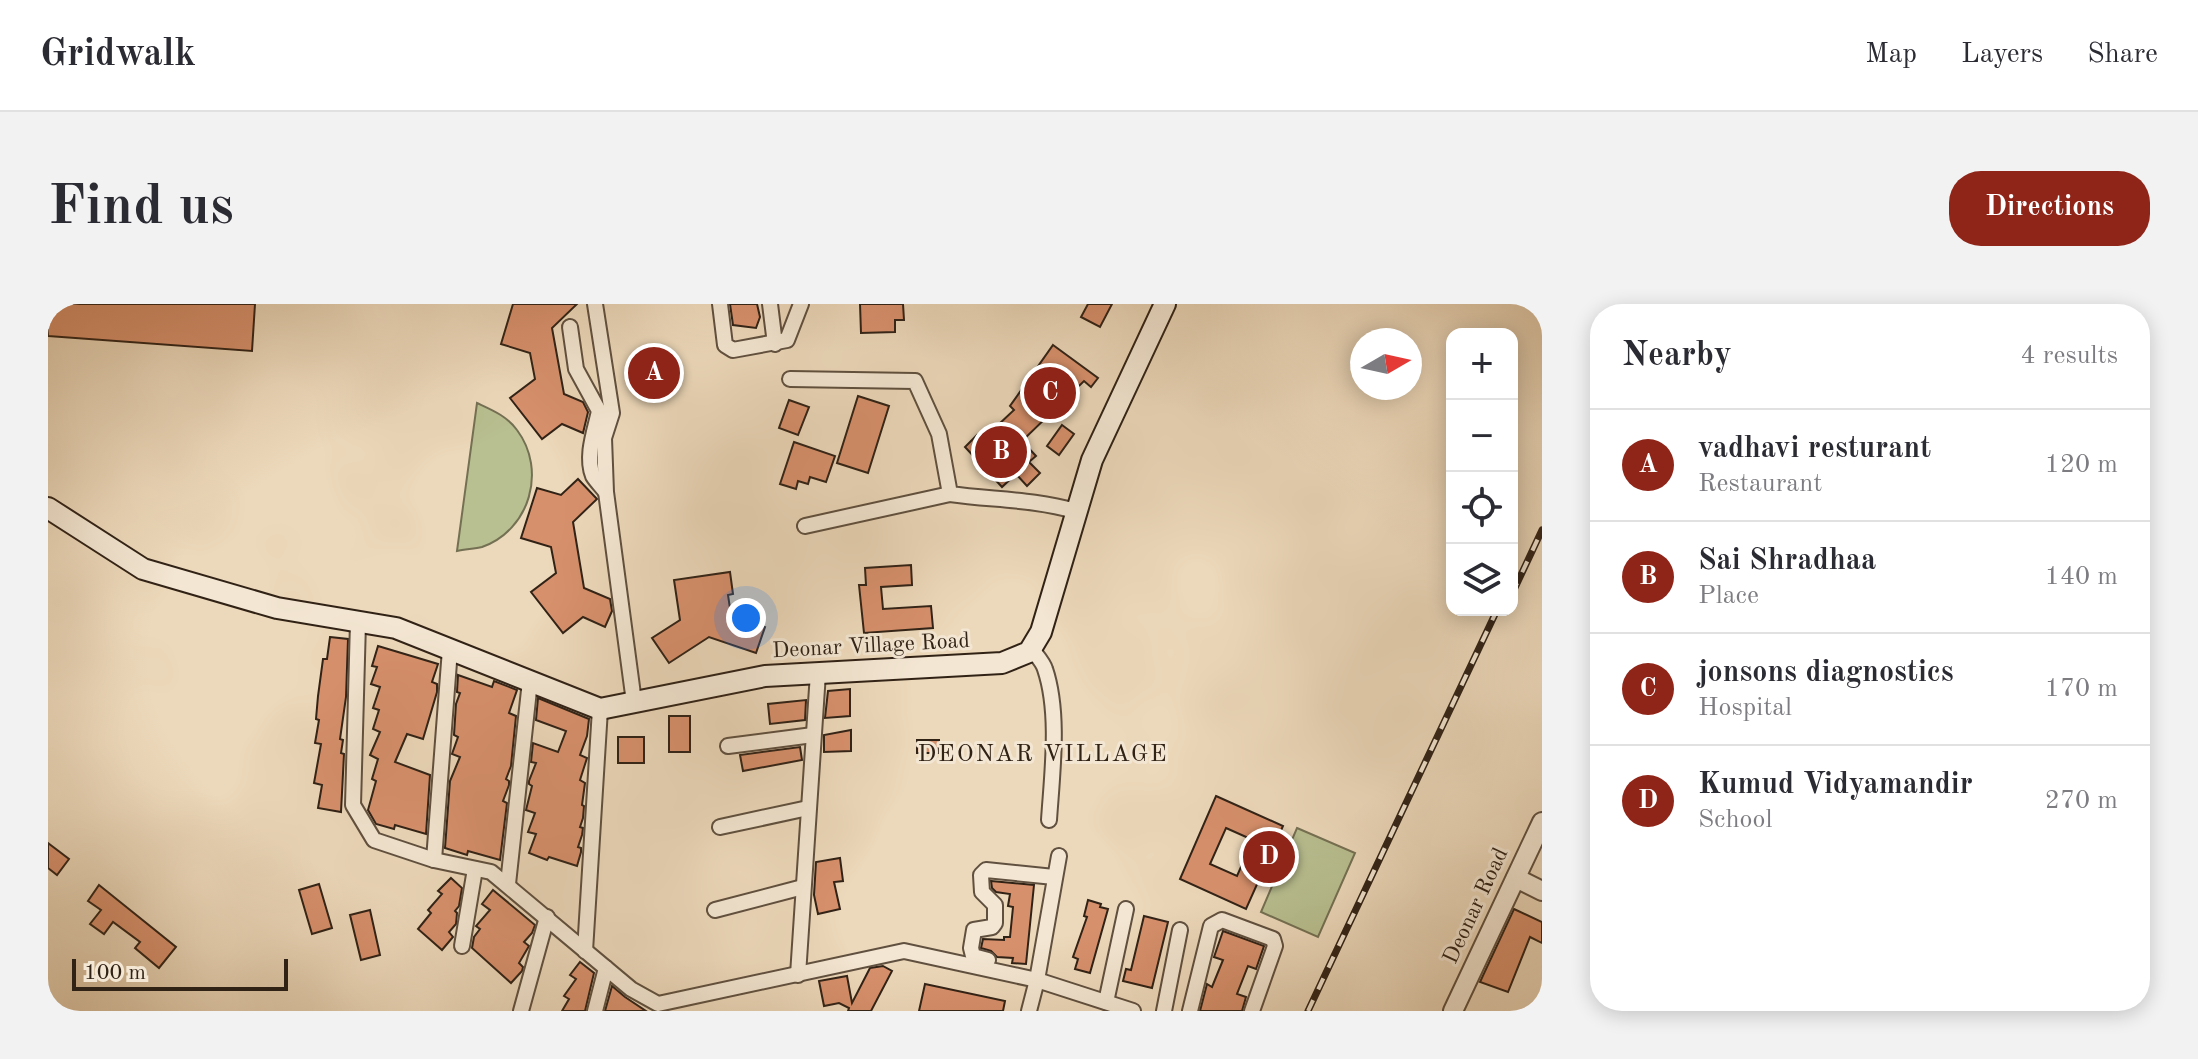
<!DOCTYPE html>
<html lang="en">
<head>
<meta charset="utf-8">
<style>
	body { margin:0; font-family:"Old Standard TT",serif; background:#f2f2f3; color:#2b2b33 }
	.controls { position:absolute; right:24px; top:24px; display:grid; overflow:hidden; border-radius:16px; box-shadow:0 4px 20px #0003 }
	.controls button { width:72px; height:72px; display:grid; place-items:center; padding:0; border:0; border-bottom:2px solid #e1e1e2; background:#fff; color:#2b2b33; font:40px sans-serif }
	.compass { position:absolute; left:1302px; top:24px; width:72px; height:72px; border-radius:50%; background:#fff; box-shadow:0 4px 20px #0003; rotate:81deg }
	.scale { position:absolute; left:24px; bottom:20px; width:216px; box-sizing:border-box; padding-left:8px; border:4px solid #312216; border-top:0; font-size:22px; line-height:28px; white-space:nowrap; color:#312216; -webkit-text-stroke:6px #f3e6d2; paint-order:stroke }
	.you { position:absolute; left:698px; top:314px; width:28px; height:28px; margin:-20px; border:6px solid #fff; border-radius:50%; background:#1a73e8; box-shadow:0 0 0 12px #1a73e833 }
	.badge { display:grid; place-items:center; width:52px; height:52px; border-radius:50%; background:#8f2418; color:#fff; font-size:26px; font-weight:700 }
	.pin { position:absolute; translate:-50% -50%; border:4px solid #fff; box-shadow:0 2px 8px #0006 }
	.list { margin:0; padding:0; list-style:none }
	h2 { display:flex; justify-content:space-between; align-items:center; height:104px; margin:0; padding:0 32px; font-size:34px }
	h2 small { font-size:26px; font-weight:400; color:#7c7c81 }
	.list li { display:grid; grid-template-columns:52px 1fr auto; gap:24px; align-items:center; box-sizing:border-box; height:112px; padding:0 32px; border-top:2px solid #e1e1e2 }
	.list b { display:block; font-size:30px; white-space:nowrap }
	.list p { margin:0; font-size:26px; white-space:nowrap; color:#7c7c81 }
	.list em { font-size:26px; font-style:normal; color:#7c7c81 }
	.icon { flex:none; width:44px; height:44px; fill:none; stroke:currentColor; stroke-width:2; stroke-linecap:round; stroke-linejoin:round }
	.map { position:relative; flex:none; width:1494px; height:707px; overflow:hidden; border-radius:32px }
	header { display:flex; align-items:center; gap:48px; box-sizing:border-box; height:112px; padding:0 40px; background:#fff; border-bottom:2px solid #e1e1e2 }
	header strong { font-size:38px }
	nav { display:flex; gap:44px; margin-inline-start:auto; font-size:28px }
	.intro { display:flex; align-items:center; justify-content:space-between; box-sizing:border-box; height:192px; padding:0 48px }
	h1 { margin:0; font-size:56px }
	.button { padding:20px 36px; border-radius:32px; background:#8f2418; color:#fff; font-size:28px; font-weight:700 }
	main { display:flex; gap:48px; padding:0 48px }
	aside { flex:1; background:#fff; border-radius:32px; box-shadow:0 4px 20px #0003 }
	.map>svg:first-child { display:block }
	.green { fill:#b8bf90; stroke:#747053; stroke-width:2 }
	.building { fill:#d7906c; stroke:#312216; stroke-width:2; fill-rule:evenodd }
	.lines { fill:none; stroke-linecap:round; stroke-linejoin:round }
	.minor-casing { stroke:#60503f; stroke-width:18 }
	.tertiary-casing { stroke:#60503f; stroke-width:22 }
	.secondary-casing { stroke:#312216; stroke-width:24 }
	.minor { stroke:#f3e6d2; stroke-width:14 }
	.tertiary { stroke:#f3e6d2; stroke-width:18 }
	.secondary { stroke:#f3e6d2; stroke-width:20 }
	.rail-casing { stroke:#312216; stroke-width:7 }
	.rail { stroke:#f3e6d2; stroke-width:4; stroke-dasharray:12; stroke-linecap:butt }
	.labels { text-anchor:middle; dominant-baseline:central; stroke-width:6; stroke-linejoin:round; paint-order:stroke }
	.street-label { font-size:22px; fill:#312216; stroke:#f3e6d2 }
	.neighbourhood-label { font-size:24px; letter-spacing:2px; fill:#312216; stroke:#f3e6d2 }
</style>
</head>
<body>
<header>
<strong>Gridwalk</strong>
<nav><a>Map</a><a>Layers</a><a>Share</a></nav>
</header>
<div class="intro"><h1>Find us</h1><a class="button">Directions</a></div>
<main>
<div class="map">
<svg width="1494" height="707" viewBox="0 0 1494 707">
	<rect width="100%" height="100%" fill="#ecd8ba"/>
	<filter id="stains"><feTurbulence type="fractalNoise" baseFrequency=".0025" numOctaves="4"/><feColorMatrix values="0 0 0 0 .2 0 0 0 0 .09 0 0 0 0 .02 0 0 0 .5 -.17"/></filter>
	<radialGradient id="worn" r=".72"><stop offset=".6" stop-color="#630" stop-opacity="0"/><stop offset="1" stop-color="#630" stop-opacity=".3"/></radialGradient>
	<!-- green -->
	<g class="green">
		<path d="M429 99C444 106 459 112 469 126 499 166 482 226 434 243 426 245 417 245 409 247Z"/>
		<polygon points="1249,524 1307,549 1270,633 1213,608"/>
	</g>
	<!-- building -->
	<g class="building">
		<polygon points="0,0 207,0 204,47 0,32"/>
		<polygon points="465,0 529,0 504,24 516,90 535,98 540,108 535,129 514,120 494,135 462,94 487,75 482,49 453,40"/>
		<polygon points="682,0 709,0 712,13 708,24 685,21"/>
		<polygon points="812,0 855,0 856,16 847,16 847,28 813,29"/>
		<polygon points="1040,0 1064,0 1052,23 1033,13"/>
		<polygon points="1005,41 1050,74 1043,83 1036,77 974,137 988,152 981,158 992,169 979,182 968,170 954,183 917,143 929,131 934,136 966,106 962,102"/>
		<polygon points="810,92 841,102 820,169 789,159"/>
		<polygon points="741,96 761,103 750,131 731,124"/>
		<polygon points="1014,121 1026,130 1011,151 999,142"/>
		<polygon points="746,138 787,152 778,178 762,173 760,180 750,177 748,185 732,180"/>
		<polygon points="530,175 549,195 525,218 536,284 562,295 564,307 557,323 535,313 515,329 483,288 508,269 503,243 473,234 489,184 513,191"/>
		<polygon points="863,261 864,281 833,283 835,305 883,302 885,324 816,329 811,281 818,281 817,264"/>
		<polygon points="682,268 685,290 680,291 683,311 717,323 708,349 661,333 621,359 604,334 632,316 626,276"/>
		<polygon points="282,333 300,335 298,393 292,435 295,436 293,449 296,450 293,508 270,504 274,481 266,479 273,440 267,439 271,416 268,415 270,392 275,355 279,355"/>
		<polygon points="330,342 390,360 384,378 389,380 389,388 375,435 359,430 347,458 382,471 378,530 347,521 346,525 328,520 320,506 328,477 324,475 330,455 322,451 332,428 325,425 331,406 325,404 332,383 323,380 329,363 324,362"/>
		<polygon points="410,371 444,383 446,377 469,386 461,409 468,412 463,462 458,475 461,477 461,481 455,497 459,499 452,556 420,547 419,551 397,544 402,477 412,453 404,450 410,433 406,431 408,400 412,389 409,388"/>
		<polygon points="802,385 802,412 777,414 780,387"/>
		<polygon points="490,394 541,415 539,432 532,451 539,454 532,476 537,479 534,501 536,502 535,514 532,523 535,524 534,531 530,543 533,544 533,548 529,562 501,553 499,556 481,549 488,530 480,528 487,509 478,506 484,482 481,480 481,477 488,459 483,458 485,439 510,448 518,427 488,416"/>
		<polygon points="758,396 757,416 722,420 720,400"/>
		<rect x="621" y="412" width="21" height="36"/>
		<polygon points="803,426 803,447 776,448 776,431"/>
		<rect x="570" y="433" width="26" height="26"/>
		<rect x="869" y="436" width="22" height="13"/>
		<polygon points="752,443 754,456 695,467 692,451"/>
		<path d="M1168 492 1235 522 1198 605 1132 575ZM1178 524 1205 536 1189 572 1162 560Z"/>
		<polygon points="0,539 21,555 9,571 0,564"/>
		<polygon points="792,554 795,577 786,578 792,605 770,610 766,591 768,558"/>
		<polygon points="403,574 414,584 411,602 407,607 409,609 408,620 401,628 405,633 394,646 370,625 383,609 380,606 394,590 390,587"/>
		<polygon points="943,577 986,581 978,660 964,659 965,654 949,653 943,647 933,644 935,635 956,636 956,633 962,633 965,603 960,602 962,590 948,588 944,584"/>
		<polygon points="271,580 284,624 264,630 251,586"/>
		<polygon points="51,581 128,643 111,664 87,644 92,638 65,618 56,630 42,620 53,606 40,597"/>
		<polygon points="445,586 487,621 484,629 476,638 481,642 471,659 475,663 474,667 463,679 424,644 426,633 432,625 428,622 442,606 434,600"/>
		<polygon points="1040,596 1053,600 1052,603 1060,605 1042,669 1027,665 1030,655 1025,653 1039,613 1036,612"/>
		<polygon points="1466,605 1494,618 1494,639 1482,633 1460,688 1432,678"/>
		<polygon points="322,606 332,651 313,656 302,611"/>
		<polygon points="1096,612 1120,618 1104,684 1075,677 1078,665 1083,666"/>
		<polygon points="1175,627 1216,642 1208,665 1200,662 1189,690 1198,693 1194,707 1152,707 1159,680 1164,683 1175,656 1166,653"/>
		<polygon points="532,658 546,669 537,707 514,707 521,695 516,692 528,675 522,671"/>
		<polygon points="835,662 844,667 823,707 800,707 801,704 791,699 776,702 771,677 799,672 804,699 822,664"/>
		<polygon points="877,680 957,697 955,707 871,707"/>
		<polygon points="564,682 577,693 598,707 557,707"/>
	</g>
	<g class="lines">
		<!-- minor casing -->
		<g class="minor-casing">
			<g id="minor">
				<polyline points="547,0 564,109 556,134 558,188 586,398"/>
				<polyline points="672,0 677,41 685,46 739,36 753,0"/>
				<polyline points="722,0 727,40"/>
				<path d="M522 23 528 65 551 107C547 126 537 152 545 172 548 177 554 183 557 187"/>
				<path d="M742 75 867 77 891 130 902 190C944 196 986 195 1027 207"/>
				<polyline points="757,222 902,190"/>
				<polyline points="310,318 305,501 326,536 386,556 443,568 583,685 610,700 856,647 989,676 1085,707"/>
				<path d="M983 344C988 351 995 358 997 365 1012 409 1004 470 1001 516"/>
				<polyline points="680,442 765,431"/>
				<polyline points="672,523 760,504"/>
				<polyline points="386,556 402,345"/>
				<polyline points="460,580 482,377"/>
				<polyline points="667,606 755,583"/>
				<polyline points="414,642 427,565"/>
				<polyline points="537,647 552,405"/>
				<polyline points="940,656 925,652 923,644 926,626 944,623 947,619 947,601 934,588 933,571 938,566 1006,573"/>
				<polyline points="750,671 770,369"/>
				<polyline points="1058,698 1078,605"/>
				<polyline points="473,707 499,613"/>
				<polyline points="547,707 558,664"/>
				<polyline points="981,707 989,676 1011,552"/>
				<polyline points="1116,707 1132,626"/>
				<polyline points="1142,707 1163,622 1174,616 1225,635 1227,642 1204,707"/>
			</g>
		</g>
		<!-- tertiary casing -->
		<g class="tertiary-casing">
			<g id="tertiary">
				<polyline points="1468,574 1494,587"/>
				<polyline points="1405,707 1494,518"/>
			</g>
		</g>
		<!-- secondary casing -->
		<g class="secondary-casing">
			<polyline id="secondary" points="0,204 95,265 229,304 348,324 552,405 717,372 954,359 981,348 993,328 1044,156 1117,0"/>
		</g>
		<!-- minor -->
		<use href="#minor" class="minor"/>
		<!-- tertiary -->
		<use href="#tertiary" class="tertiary"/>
		<!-- secondary -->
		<use href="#secondary" class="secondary"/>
		<!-- rail casing -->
		<g class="rail-casing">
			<g id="rail">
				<polyline points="1464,290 1494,226"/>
				<polyline points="1260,707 1449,306"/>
			</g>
		</g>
		<!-- rail -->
		<use href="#rail" class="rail"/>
	</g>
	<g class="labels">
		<!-- street labels -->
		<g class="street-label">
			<text transform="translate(823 342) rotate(-3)">Deonar Village Road</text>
			<text transform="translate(1428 602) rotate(-65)">Deonar Road</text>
		</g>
		<!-- neighbourhood labels -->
		<g class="neighbourhood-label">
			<text x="995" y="451">DEONAR VILLAGE</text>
		</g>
	</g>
	<rect width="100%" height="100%" filter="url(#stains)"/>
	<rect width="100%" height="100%" fill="url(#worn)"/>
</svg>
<div class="controls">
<button>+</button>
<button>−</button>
<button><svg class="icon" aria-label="locate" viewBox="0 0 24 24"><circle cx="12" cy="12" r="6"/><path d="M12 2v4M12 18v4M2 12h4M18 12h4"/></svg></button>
<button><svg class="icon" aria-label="layers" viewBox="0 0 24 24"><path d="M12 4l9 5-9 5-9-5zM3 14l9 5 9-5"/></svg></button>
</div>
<svg class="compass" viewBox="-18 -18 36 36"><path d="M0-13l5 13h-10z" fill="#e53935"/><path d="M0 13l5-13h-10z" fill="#7c7c81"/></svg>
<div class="scale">100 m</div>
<div class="you"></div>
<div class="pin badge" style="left:606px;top:69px">A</div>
<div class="pin badge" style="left:953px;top:148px">B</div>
<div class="pin badge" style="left:1002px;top:89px">C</div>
<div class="pin badge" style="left:1221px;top:553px">D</div>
</div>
<aside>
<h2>Nearby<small>4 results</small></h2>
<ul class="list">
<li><span class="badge">A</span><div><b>vadhavi resturant</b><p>Restaurant</p></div><em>120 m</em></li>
<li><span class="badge">B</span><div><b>Sai Shradhaa</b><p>Place</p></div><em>140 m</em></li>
<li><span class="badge">C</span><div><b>jonsons diagnostics</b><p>Hospital</p></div><em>170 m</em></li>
<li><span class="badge">D</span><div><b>Kumud Vidyamandir</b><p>School</p></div><em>270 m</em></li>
</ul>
</aside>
</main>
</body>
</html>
